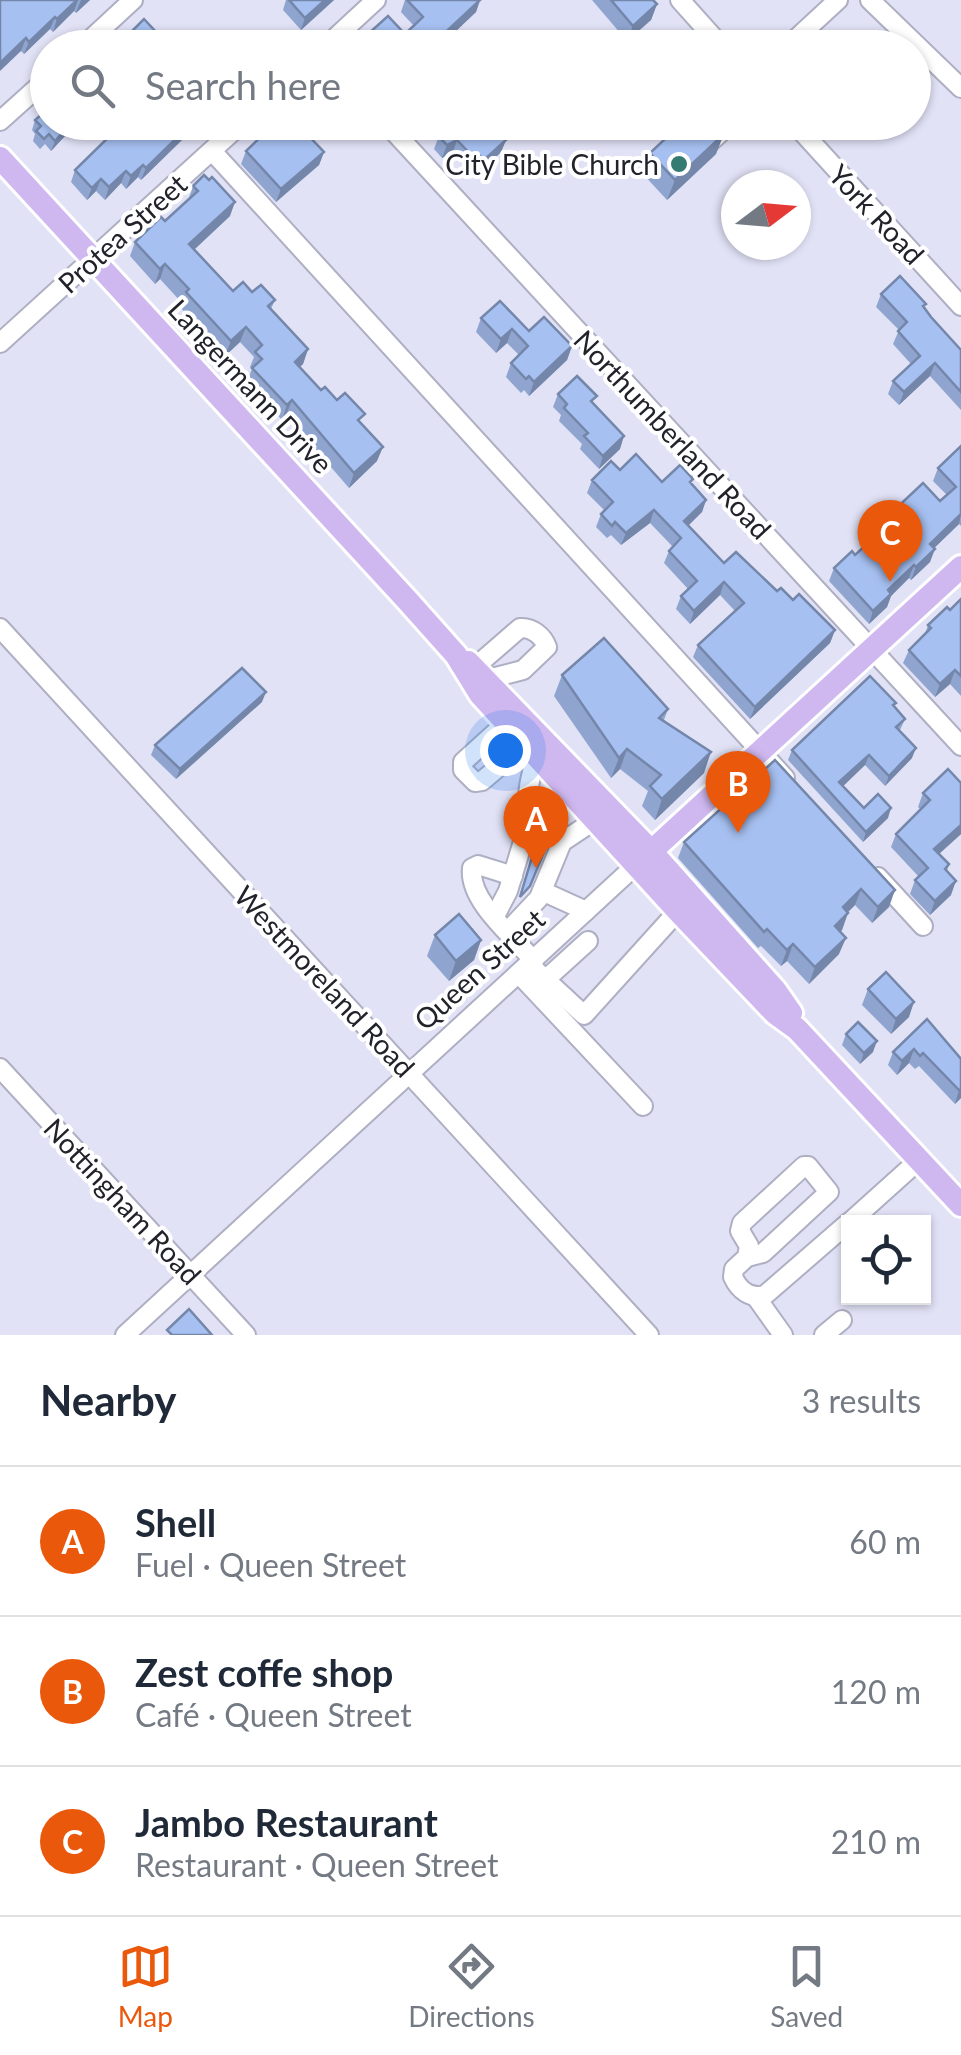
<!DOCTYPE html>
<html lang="en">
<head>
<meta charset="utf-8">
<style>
	body { margin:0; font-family:Lato,sans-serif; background:#f2f2f3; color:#1f2937 }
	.controls { position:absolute; right:30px; bottom:30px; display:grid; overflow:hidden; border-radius:0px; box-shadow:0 2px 8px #0004 }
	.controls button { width:90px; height:90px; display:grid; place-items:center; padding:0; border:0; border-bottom:2px solid #e0e1e3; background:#fff; color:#1f2937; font:50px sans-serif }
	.compass { position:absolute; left:721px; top:170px; width:90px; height:90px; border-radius:50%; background:#fff; box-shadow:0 2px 8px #0004; rotate:74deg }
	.you { position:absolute; left:505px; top:750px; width:35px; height:35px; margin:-25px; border:8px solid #fff; border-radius:50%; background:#1a73e8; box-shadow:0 0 0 15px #1a73e833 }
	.badge { display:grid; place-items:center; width:65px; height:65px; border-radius:50%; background:#ea580c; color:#fff; font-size:32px; font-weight:700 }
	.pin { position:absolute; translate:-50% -82px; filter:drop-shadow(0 2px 5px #0008) }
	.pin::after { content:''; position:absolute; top:52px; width:35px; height:30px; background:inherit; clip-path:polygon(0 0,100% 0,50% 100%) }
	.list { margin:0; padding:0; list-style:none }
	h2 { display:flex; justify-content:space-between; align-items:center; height:130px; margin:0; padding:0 40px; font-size:42px }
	h2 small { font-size:32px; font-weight:400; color:#747a83 }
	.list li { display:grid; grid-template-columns:65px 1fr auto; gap:30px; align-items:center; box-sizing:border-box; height:150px; padding:0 40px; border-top:2px solid #e0e1e3 }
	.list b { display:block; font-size:38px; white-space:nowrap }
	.list p { margin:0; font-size:32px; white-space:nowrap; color:#747a83 }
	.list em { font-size:32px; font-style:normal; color:#747a83 }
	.icon { flex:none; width:55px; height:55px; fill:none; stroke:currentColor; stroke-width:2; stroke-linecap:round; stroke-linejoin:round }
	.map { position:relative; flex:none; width:961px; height:1335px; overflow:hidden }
	.search { position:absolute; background:#fff; box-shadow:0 2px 8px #0004; left:30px; right:30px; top:30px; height:110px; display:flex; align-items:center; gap:25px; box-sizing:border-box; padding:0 35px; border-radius:55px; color:#747a83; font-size:38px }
	.sheet { height:580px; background:#fff }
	nav { display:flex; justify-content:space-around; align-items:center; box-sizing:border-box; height:140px; border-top:2px solid #e0e1e3; background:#fff; font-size:28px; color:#747a83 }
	nav a { display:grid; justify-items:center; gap:5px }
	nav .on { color:#ea580c }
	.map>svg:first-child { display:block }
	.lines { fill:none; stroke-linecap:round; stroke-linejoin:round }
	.minor-casing { stroke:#aeafc2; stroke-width:22 }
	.major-casing { stroke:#fff; stroke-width:28 }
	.minor { stroke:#fff; stroke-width:18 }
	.major { stroke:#cfb8f0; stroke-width:22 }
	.wall { fill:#8fa5cf }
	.shaded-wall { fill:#7486a9 }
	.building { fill:#a6c0f1; stroke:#7486a9; stroke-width:2.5 }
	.poi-dot { fill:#347b71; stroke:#fff; stroke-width:4 }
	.labels { text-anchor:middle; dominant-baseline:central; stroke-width:8; stroke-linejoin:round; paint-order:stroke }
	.poi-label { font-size:28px; fill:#22232a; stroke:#fff; text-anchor:end }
	.street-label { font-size:28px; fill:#22232a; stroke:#fff }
</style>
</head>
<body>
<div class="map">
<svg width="961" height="1335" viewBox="0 0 961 1335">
	<rect width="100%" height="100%" fill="#e1e2f6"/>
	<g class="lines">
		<!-- minor casing -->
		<g class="minor-casing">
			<g id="minor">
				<polyline points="680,0 723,48"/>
				<polyline points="870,0 961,88"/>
				<polyline points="81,48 133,0"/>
				<polyline points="324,48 376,0"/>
				<polyline points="786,48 838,0"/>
				<polyline points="0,121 48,78"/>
				<polyline points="385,122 961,746"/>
				<polyline points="793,122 961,306"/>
				<polyline points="710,142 732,122"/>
				<polyline points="212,151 785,778"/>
				<polyline points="0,343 243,122"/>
				<polyline points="0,628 649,1335"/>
				<path d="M475 667 520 628C532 627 543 636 547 647L523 670 488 679"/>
				<polyline points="506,723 463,762 463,770 475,782 482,781 526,744"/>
				<path d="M536 756C526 795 517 824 564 839"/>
				<path d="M513 876 478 865 472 868C468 901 514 937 534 961"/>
				<polyline points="878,877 923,926"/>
				<polyline points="542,891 586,911"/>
				<polyline points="495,916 508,891 531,815"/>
				<polyline points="508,931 539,898 562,842 595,820"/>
				<polyline points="530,965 584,1015 678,911"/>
				<polyline points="520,975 643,1106"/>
				<polyline points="545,980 588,941"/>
				<polyline points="0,1068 246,1335"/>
				<polyline points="850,1222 919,1160"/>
				<path d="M747 1257 749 1246 740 1231 742 1223 804 1166H808L829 1192 763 1253 747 1257 734 1269 733 1277C739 1290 750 1299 765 1295L848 1223"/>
				<polyline points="756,1297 783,1335"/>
				<polyline points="125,1335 636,865"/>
				<polyline points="824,1335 842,1320"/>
			</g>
		</g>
		<!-- major casing -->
		<g class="major-casing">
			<g id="major">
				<polyline points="0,158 407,600 456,655 480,694 678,911 775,1013 797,1029 961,1205"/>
				<polyline points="468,662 651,851 775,990 791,1013"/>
				<polyline points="643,859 961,567"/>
			</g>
		</g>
		<!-- minor -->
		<use href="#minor" class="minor"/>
		<!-- major -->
		<use href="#major" class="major"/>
	</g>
	<!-- wall -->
	<g class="wall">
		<polygon points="0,0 90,0 76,13 74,11 53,32 50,29 24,54 21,51"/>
		<polygon points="286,0 334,0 301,30 283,10"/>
		<polygon points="405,0 480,0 476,12 438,48 364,48 368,34 405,34 414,26 401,12"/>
		<polygon points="592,0 653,0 657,4 651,20 627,41"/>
		<polygon points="35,120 48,122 78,122 51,151 45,144 40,149 33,141 35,134 32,130"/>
		<polygon points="272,122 324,122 309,136 324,152 319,165 276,202 241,164 246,151 263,135 265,129"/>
		<polygon points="427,122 490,122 506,140 501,152 480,173 475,167 471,171 453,152 442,158 434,149 439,136"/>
		<polygon points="188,125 184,138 141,180 138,177 126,189 121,183 105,200 96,191 87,200 71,182 75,170 122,131"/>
		<polygon points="650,153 716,154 667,200 642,173"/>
		<polygon points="193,186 230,216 194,250 233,291 252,292 275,300 271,309 308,349 303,364 300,367 321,390 361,423 377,461 349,488 286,415 282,420 246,383 252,369 250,367 254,357 240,342 225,356 180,307 182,303 160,279 155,284 130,256 135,242 165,221 188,201"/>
		<polygon points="881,294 924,308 931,317 961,350 961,410 930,376 899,405 888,394 893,381 911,364 893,344 899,330 876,307"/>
		<polygon points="481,318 529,331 572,346 567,360 529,396 524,390 521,393 506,377 511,363 519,355 507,343 496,353 476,332"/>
		<polygon points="558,394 594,404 620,449 599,469 580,449 582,444 559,421 561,415 553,407"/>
		<polygon points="961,446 961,526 959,524 934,548 930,562 911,580 909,578 891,596 887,607 869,624 829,581 834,568 855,555 868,543 872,531 940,501 947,495 933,481 938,468"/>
		<polygon points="592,480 691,484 706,500 702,512 688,525 724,563 793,600 835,630 830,643 750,719 693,657 698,645 735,611 720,595 690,624 676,609 681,596 688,589 664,563 669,551 673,547 650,523 621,545 611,535 607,538 596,527 601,514 604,510 587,493"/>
		<polygon points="961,599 961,696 950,684 935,697 903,663 909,650 925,634 928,625 950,610"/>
		<polygon points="562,675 668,709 664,720 704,773 655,820 642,806 648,791 620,769 611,778 554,696"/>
		<polygon points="262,702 176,779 151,755 155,745"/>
		<polygon points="896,703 894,707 905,719 900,730 912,758 885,786 865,765 843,786 864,808 888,818 863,842 788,760 792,750"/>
		<polygon points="775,760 889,907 872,923 855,905 848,912 842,930 840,932 839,954 809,984 787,961 781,966 761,946 758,948 678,858 684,842"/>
		<polygon points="961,783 961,834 939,854 949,864 947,871 951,895 930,915 910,894 915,880 919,877 891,847 896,834 920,809 918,807 923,793"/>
		<polygon points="435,935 481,940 474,960 449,981 427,956"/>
		<polygon points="868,989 909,1017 891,1034 862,1005"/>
		<polygon points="927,1019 961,1059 961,1098 955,1104 919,1066 915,1069 909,1063 897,1075 888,1065 893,1052"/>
		<polygon points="846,1034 873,1052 860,1064 842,1045"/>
	</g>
	<!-- shaded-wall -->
	<g class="shaded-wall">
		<polygon points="77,0 78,0 74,11 53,32 57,19"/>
		<polygon points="81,0 90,0 76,13"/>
		<polygon points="325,0 334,0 301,30 305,18"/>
		<polygon points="480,0 476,12 438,48 432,48 433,44"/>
		<polygon points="657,4 651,20 627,41 633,26"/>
		<polygon points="55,17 50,29 24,54 29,42"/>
		<polygon points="26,38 21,51 0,71 0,63"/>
		<polygon points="72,122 78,122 51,151 55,141"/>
		<polygon points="315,122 324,122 300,145 305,132"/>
		<polygon points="189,126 184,138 141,180 146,168"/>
		<polygon points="724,134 716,154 667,200 675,180"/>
		<polygon points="457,140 453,152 442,158 447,145"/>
		<polygon points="506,140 501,152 480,173 484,160"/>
		<polygon points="324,152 319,165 276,202 281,189"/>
		<polygon points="143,165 138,177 126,189 131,176"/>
		<polygon points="126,171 121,183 105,200 109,187"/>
		<polygon points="101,179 96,191 87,200 92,188"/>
		<polygon points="235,202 230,216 184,259 189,244"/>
		<polygon points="165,264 160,279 155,284 160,269"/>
		<polygon points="246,327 240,342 225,356 231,341"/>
		<polygon points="512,329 507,343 496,353 501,339"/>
		<polygon points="572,346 567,360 529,396 534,382"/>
		<polygon points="308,349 303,364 289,376 295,362"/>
		<polygon points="935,363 930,376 899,405 904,392"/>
		<polygon points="292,400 286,415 282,420 287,405"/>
		<polygon points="624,436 620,449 599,469 603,456"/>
		<polygon points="383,447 377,461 349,488 354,473"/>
		<polygon points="706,500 702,512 680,534 684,521"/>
		<polygon points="654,510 650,523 621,545 626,533"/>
		<polygon points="961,514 959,524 925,557 930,544"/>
		<polygon points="935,549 930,562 911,580 916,567"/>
		<polygon points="914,565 909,578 891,596 887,607 869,624 873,611 888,590"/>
		<polygon points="724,582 720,595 690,624 694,611"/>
		<polygon points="835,630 830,643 750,719 755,707"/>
		<polygon points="955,670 950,684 935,697 940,684"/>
		<polygon points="266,692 262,702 176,779 180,769"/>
		<polygon points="916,748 912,758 885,786 889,776"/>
		<polygon points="627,749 620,769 611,778 619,758"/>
		<polygon points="711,752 704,773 655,820 662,799"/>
		<polygon points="869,755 865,765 836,793 839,782"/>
		<polygon points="891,808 888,818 863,842 866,832"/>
		<polygon points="961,825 961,834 929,863 934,849"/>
		<polygon points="956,881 951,895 930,915 935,901"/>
		<polygon points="861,889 855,905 836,924 843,907"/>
		<polygon points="895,890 889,907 872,923 878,907"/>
		<polygon points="848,913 842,930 829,943 835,926"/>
		<polygon points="846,938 839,954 809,984 815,967"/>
		<polygon points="481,940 474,960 449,981 456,961"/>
		<polygon points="793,944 787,961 781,966 787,950"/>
		<polygon points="914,1002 909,1017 891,1034 896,1019"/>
		<polygon points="877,1041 873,1052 860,1064 864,1053"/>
		<polygon points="914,1049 909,1063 897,1075 902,1061"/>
		<polygon points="961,1089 961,1098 955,1104 959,1090"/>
	</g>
	<!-- building -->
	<g class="building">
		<polygon points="0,0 77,0 57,19 55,17 29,42 26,38 0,63"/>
		<polygon points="289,0 325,0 305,18"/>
		<polygon points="407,0 480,0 433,44 436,48 381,48 368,34 388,16 405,34 423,17"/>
		<polygon points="611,0 653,0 657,4 633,26"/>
		<polygon points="144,19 171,48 115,48"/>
		<polygon points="48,109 48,122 72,122 55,141 49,134 44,139 36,131 41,126 35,120"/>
		<polygon points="131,122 185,122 189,126 146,168 143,165 131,176 126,171 109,187 101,179 92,188 75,170 119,127 122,131"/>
		<polygon points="272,122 315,122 305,132 324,152 281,189 246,151 267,131 265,129"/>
		<polygon points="443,122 490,122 506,140 484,160 479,155 475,159 457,140 447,145 438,136 447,127"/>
		<polygon points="683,122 705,122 709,131 724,134 675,180 650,153"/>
		<polygon points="204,175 209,180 212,177 235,202 189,244 233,291 243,282 252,292 261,285 275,300 268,306 308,349 295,362 321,390 325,387 337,400 345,393 365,414 358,420 383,447 354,473 292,400 287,405 252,368 262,359 255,352 262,345 246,327 231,341 186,292 189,289 165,264 160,269 135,242 161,217 165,221 189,199 198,191 193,186"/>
		<polygon points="900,276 926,304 923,306 931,317 961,350 961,392 935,363 904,392 893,381 920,356 898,331 907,322 881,294"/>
		<polygon points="500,301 529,331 544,317 572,346 534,382 529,376 526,379 511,363 528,346 512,329 501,339 481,318"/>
		<polygon points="577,376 597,396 591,401 624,436 603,456 584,436 588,433 564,408 567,404 558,394"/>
		<polygon points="961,446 961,514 930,544 935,549 916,567 914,565 888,590 891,594 873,611 834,568 852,551 855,555 876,536 872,531 923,483 940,501 956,487 938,468"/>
		<polygon points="636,454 662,482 680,465 693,479 690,482 706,500 684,521 724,563 736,552 777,591 781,588 793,600 799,594 835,630 755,707 698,645 744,603 724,582 694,611 681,596 697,581 669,551 681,538 654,510 626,533 615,522 612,526 601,514 613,502 592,480 611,461 620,470"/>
		<polygon points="961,599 961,676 955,670 940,684 909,650 931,628 928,625 947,607 950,610"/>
		<polygon points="604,638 668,709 659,718 711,752 662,799 650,786 661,775 627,749 619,758 562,675"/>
		<polygon points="242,668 266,692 180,769 155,745"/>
		<polygon points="870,676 896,703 893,705 905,719 896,727 916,748 889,776 869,755 839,782 864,808 878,794 891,808 866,832 792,750"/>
		<polygon points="775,760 895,890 878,907 861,889 843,907 848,913 835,926 846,938 815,967 793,944 787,950 767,929 764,932 684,842"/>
		<polygon points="948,769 961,783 961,825 934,849 949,864 945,869 956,881 935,901 915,880 928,868 896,834 930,800 923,793"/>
		<polygon points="539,834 549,840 530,886 520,897"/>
		<polygon points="459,914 481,940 456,961 435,935"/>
		<polygon points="886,972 914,1002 896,1019 868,989"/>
		<polygon points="927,1019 961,1059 961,1089 959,1090 923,1053 920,1056 914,1049 902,1061 893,1052"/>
		<polygon points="858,1022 877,1041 864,1053 846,1034"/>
		<polygon points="189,1309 212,1335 172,1335 167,1330"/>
	</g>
	<!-- markers -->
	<circle class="poi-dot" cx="679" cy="164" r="10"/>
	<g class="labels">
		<!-- poi labels -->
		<g class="poi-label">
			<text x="659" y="164">City Bible Church</text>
		</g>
		<!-- street labels -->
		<g class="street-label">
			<text transform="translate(877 214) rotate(47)">York Road</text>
			<text transform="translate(122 233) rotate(-42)">Protea Street</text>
			<text transform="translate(251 386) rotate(47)">Langermann Drive</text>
			<text transform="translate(673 434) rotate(47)">Northumberland Road</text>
			<text transform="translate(479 969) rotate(-42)">Queen Street</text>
			<text transform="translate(325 981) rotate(47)">Westmoreland Road</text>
			<text transform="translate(123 1201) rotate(47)">Nottingham Road</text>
		</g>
	</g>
</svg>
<div class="controls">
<button><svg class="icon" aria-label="locate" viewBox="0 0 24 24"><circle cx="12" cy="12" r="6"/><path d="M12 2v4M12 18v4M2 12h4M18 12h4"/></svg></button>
</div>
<svg class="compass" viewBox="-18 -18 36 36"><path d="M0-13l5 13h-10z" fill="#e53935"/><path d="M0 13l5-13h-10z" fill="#747a83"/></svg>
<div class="you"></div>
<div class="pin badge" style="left:536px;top:868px">A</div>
<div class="pin badge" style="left:738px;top:833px">B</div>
<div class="pin badge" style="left:890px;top:582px">C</div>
<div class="search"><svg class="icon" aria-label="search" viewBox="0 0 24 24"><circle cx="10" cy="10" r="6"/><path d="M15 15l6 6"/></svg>Search here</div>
</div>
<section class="sheet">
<h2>Nearby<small>3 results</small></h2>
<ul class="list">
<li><span class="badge">A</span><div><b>Shell</b><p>Fuel · Queen Street</p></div><em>60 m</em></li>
<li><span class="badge">B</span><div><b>Zest coffe shop</b><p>Café · Queen Street</p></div><em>120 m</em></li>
<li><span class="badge">C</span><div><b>Jambo Restaurant</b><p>Restaurant · Queen Street</p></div><em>210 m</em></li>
</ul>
</section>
<nav>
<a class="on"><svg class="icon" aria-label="map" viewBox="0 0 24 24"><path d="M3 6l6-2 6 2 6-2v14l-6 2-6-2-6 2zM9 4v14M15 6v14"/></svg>Map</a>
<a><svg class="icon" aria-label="directions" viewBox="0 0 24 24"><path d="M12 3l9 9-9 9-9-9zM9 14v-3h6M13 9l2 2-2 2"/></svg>Directions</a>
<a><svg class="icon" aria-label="saved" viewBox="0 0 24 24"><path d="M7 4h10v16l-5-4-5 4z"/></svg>Saved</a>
</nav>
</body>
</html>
